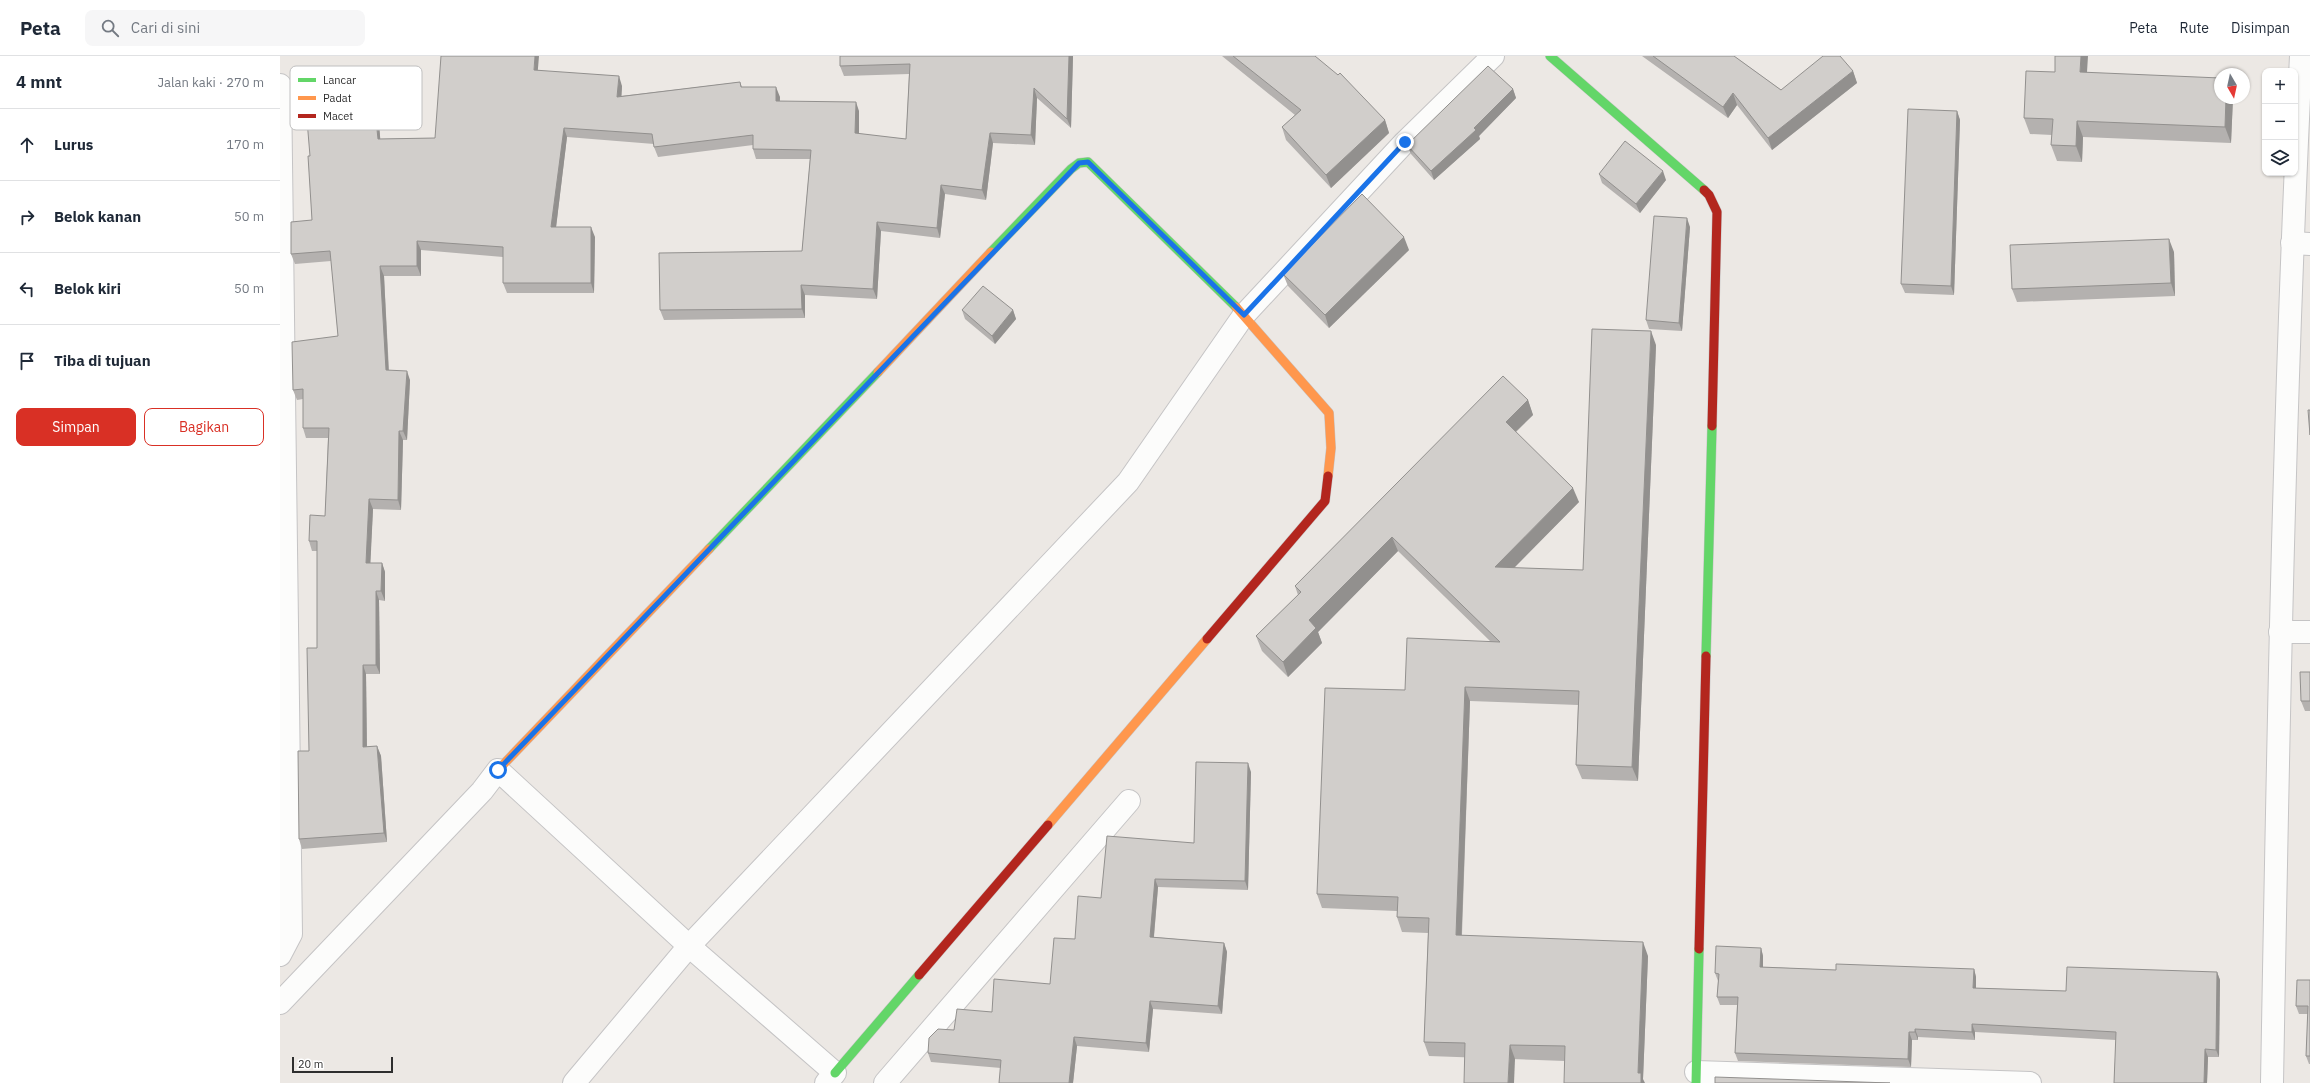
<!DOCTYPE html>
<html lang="id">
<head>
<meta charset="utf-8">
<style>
	body { margin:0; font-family:"IBM Plex Sans",sans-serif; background:#f6f6f7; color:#1f2937 }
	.controls { position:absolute; right:12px; top:12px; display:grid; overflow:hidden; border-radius:8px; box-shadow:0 1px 3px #0004 }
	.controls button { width:36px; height:36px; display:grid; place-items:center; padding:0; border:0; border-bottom:1px solid #e0e1e3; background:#fff; color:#1f2937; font:20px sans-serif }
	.compass { position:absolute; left:1934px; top:12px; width:36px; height:36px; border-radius:50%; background:#fff; box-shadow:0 1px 3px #0004; rotate:171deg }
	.scale { position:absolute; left:12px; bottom:10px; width:101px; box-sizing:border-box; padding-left:4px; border:2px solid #2e2e2e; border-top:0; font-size:11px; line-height:14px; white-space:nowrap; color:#2e2e2e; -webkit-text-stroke:3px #fff; paint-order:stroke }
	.stop { position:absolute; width:12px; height:12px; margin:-9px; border:3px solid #1a73e8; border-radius:50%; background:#fff }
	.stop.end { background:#1a73e8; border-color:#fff; box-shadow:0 1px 4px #0008 }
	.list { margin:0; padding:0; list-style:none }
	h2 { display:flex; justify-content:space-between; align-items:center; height:52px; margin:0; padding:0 16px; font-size:17px }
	h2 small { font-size:13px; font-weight:400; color:#747a83 }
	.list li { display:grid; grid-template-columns:26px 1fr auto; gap:12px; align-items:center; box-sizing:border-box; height:72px; padding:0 16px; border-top:1px solid #e0e1e3 }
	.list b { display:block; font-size:15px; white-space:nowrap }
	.list em { font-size:13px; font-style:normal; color:#747a83 }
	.actions { display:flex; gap:8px; padding:12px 16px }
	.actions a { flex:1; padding:9px 0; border:1px solid #d93025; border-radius:8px; text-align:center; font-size:14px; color:#d93025 }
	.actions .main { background:#d93025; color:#fff }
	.icon { flex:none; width:22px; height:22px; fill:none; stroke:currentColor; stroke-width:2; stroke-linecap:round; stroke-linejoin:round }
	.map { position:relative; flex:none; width:2030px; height:1027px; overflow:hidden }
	header { display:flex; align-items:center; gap:24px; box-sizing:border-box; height:56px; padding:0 20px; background:#fff; border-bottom:1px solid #e0e1e3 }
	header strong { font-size:19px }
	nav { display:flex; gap:22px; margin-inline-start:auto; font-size:14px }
	.search { width:280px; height:36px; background:#f6f6f7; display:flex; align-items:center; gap:10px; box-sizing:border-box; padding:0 14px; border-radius:8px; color:#747a83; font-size:15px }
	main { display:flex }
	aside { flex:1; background:#fff }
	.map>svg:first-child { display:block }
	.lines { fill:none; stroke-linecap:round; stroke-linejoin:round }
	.street-casing { stroke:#c5c4c5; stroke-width:24 }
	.fast-casing { stroke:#c5c4c5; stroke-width:10 }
	.slow-casing { stroke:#c5c4c5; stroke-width:10 }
	.jam-casing { stroke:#c5c4c5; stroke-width:10 }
	.street { stroke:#fcfcfb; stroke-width:22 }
	.fast { stroke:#63d668; stroke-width:9 }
	.slow { stroke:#ff974d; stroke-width:9 }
	.jam { stroke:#b3261e; stroke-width:9 }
	.wall { fill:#b4b1af }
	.shaded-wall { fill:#92908e }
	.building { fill:#d1cecb; stroke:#92908e }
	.route { stroke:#1a73e8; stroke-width:5 }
	.key { fill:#fff; stroke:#c0c0c0; stroke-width:1 }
	.key-label { font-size:11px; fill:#2e2e2e }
</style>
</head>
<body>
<header>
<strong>Peta</strong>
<div class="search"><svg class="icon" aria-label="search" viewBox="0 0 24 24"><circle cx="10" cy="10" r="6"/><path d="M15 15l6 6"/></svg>Cari di sini</div>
<nav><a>Peta</a><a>Rute</a><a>Disimpan</a></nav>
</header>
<main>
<aside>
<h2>4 mnt<small>Jalan kaki · 270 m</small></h2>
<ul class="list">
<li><svg class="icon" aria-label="ahead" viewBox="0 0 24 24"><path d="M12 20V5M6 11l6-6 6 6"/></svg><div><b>Lurus</b></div><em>170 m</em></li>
<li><svg class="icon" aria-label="right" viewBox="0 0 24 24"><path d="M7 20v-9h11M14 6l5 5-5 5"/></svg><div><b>Belok kanan</b></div><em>50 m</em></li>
<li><svg class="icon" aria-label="left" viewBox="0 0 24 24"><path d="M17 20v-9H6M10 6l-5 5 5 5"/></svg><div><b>Belok kiri</b></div><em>50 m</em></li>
<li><svg class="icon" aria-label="arrive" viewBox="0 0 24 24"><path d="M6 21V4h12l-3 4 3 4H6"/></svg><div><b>Tiba di tujuan</b></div></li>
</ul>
<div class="actions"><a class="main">Simpan</a><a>Bagikan</a></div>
</aside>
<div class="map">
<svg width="2030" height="1027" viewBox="0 0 2030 1027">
	<rect width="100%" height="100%" fill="#ece8e4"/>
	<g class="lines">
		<!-- street casing -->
		<g class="street-casing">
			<g id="street">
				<polyline points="0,29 11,878 0,899"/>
				<polyline points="2012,187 2030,188"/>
				<polyline points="2000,576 2030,576"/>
				<polyline points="0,947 202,735 218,714 409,890 294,1027"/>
				<polyline points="1416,1016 1750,1027"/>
				<polyline points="546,1027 555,1017 409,890 848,426 964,259 1125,86 1213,0"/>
				<polyline points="605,1027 849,745"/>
				<path d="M1992 1027C1998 685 2004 342 2021 0"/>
			</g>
		</g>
		<!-- fast casing -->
		<g class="fast-casing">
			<g id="fast">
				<polyline points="1270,0 1424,134"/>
				<polyline points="711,196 791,113 799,107 808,106 956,251"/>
				<polyline points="429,493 598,316"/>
				<polyline points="1426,600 1432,370"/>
				<polyline points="555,1017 639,919"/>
				<polyline points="1416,1027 1419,893"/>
			</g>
		</g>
		<!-- slow casing -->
		<g class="slow-casing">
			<g id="slow">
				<polyline points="956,251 1049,357 1051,392 1048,420"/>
				<polyline points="598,316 711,196"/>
				<polyline points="218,714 429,493"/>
				<polyline points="768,769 927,583"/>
			</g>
		</g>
		<!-- jam casing -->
		<g class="jam-casing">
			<g id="jam">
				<polyline points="1424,134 1429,139 1437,156 1432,370"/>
				<polyline points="927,583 1045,445 1048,420"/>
				<polyline points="1419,893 1426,600"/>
				<polyline points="639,919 768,769"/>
			</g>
		</g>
		<!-- street -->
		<use href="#street" class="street"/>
		<!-- fast -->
		<use href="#fast" class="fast"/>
		<!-- slow -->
		<use href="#slow" class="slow"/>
		<!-- jam -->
		<use href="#jam" class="jam"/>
	</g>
	<!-- wall -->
	<g class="wall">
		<polygon points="560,0 793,0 791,72 757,42 755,89 713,87 706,144 665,138 660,182 601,175 597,243 525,239 525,262 384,264 380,254 522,195 530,103 476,103 473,93 473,89 378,101 374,91 374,88 287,81 276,171 315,181 314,237 227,237 223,227 223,201 141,194 141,220 104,220 109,314 130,324 127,384 123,384 121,454 93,453 90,507 102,507 105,516 105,545 99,544 100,618 86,618 87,691 97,690 101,700 107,786 22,793 19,783 29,695 37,592 37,495 32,495 29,485 45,460 48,382 26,382 23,372 23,343 17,344 13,334 58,280 51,205 15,208 11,198 32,164 30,100 98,55 100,83 155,82 258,14 342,30 341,40 460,26 462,31 500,41 500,45 579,55 579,78 626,83 629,18 564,20 560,10"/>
		<polygon points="942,0 1035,0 1105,64 1109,77 1051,132 1006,84 1002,71 1015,59"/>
		<polygon points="1362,0 1454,0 1501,34 1573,15 1577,27 1492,94 1457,49 1448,62"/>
		<polygon points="1775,16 1807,16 1940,42 1953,42 1951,87 1803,81 1802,106 1777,105 1771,89 1772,79 1750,78 1744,62"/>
		<polygon points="1233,33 1236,42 1199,80 1200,83 1154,124 1131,98 1127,89"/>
		<polygon points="1677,55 1680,64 1674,239 1625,237 1621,228"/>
		<polygon points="1319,118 1386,124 1360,157 1322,127"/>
		<polygon points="1410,171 1402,275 1369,273 1366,264"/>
		<polygon points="1129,194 1049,272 1008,230 1003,218"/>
		<polygon points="1894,196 1895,240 1737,246 1732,233"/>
		<polygon points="682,254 733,254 736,263 715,288 685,263"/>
		<polygon points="1376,289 1358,725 1302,723 1296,709 1298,649 1190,645 1182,879 1368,900 1363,1023 1285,1005 1149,1000 1144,986 1148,877 1122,876 1117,861 1117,855 1042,852 1037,838 1125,634 1210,585 1118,495 1038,576 1042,587 1008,621 982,595 976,580 1018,539 1015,530 1248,344 1253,359 1236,376 1299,446 1234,512 1303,514"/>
		<polygon points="2030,616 2030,655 2025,655 2021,645"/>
		<polygon points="971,716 968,834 878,831 874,881 944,887 947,896 942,958 873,953 869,996 797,990 793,1027 719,1027 721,1012 651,1006 648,997 674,974 770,928 795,883 914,787"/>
		<polygon points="1481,892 1483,900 1483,911 1556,914 1694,913 1696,921 1696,932 1786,935 1937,916 1940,924 1939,1001 1928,1001 1927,1027 1834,1027 1836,984 1695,976 1695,984 1638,981 1638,984 1632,984 1631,1011 1458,1005 1455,997 1457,949 1440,949 1437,941 1438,925 1435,917"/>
		<polygon points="2030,924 2030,1008 2029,1008 2026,1000 2028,958 2019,958 2016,950"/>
	</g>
	<!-- shaded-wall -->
	<g class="shaded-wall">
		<polygon points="255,0 259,0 257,24 254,14"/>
		<polygon points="789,0 793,0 791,72 787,63"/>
		<polygon points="1801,0 1808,0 1806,32 1800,16"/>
		<polygon points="1573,15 1577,27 1492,94 1488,82"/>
		<polygon points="339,20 342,30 341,50 337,41"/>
		<polygon points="496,31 500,41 499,55 496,45"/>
		<polygon points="754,32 757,42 755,89 751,79"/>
		<polygon points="1233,33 1236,42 1199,80 1200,83 1154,124 1151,115"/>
		<polygon points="1453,37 1457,49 1448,62 1443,51"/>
		<polygon points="1946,42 1953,42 1951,87 1945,71"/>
		<polygon points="94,45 98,55 101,92 98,83"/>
		<polygon points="576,46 579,55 579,87 575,77"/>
		<polygon points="1677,55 1680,64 1674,239 1671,230"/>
		<polygon points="1105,64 1109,77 1051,132 1046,119"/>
		<polygon points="1797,65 1803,81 1802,106 1796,90"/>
		<polygon points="284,72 287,81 275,180 271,171"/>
		<polygon points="710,77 713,87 706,144 702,134"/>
		<polygon points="1383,115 1386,124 1360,157 1356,148"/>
		<polygon points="661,129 665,138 660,182 657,172"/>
		<polygon points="1407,162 1410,171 1402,275 1399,267"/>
		<polygon points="597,166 601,175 597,243 593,233"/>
		<polygon points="311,171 315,181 314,237 311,227"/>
		<polygon points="1124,181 1129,194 1049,272 1045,259"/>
		<polygon points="1889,183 1894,196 1895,240 1891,227"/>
		<polygon points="137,185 141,194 141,220 137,210"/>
		<polygon points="100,210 104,220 109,323 106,314"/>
		<polygon points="521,229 525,239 525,262 522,253"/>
		<polygon points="733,254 736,263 715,288 712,280"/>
		<polygon points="1371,275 1376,289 1358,725 1352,711"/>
		<polygon points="127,315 130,324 127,384 123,375"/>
		<polygon points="1248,344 1253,359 1231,380 1226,366"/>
		<polygon points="119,375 123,384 121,454 118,444"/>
		<polygon points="1293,432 1299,446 1220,526 1215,511"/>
		<polygon points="89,443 93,453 90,516 86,507"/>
		<polygon points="1112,481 1118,495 1038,576 1042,587 1008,621 1003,606 1029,564"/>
		<polygon points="102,507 105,516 105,545 101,535"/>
		<polygon points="96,535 99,544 100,618 96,609"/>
		<polygon points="83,609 86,618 87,700 83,691"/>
		<polygon points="1185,631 1190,645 1181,894 1176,879"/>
		<polygon points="97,690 101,700 107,786 104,777"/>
		<polygon points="968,707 971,716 968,834 965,825"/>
		<polygon points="875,823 878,831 873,890 870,881"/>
		<polygon points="1363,886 1368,900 1363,1023 1365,1027 1361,1027 1358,1017"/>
		<polygon points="944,887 947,896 942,958 938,950"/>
		<polygon points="1481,892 1483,900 1483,919 1480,911"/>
		<polygon points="1694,913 1696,921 1696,940 1693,932"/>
		<polygon points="1937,916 1940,924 1939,1001 1936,994"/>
		<polygon points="870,945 873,953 869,996 866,987"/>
		<polygon points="1692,968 1695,976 1695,984 1692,976"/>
		<polygon points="1635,973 1638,981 1638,984 1635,976"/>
		<polygon points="1629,976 1632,984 1631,1011 1628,1003"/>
		<polygon points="794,981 797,990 793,1027 789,1027"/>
		<polygon points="1230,989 1235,1003 1234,1027 1228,1027"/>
		<polygon points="1925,993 1928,1001 1927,1027 1924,1027"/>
	</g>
	<!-- building -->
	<g class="building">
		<polygon points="161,0 255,0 254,14 339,20 337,41 460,26 461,31 496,31 496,45 576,46 575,77 626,83 630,8 560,10 560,0 789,0 787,63 754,32 751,79 710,77 702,134 661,129 657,172 597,166 593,233 521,229 522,253 380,254 379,197 522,195 531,94 473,93 473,79 374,91 372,78 284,72 271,171 311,171 311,227 223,227 223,191 137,185 137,210 100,210 106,314 127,315 123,375 119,375 118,444 89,443 86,507 102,507 101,535 96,535 96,609 83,609 83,691 97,690 104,777 19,783 18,695 29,695 27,592 37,592 37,485 29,485 30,459 45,460 49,372 23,372 23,333 13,334 12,286 58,280 50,195 11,198 11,166 32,164 28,100 30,100 26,52 94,45 98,83 155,82"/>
		<polygon points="953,0 1035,0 1058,19 1060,17 1105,64 1046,119 1002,71 1021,54"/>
		<polygon points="1373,0 1454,0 1501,34 1543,0 1560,0 1573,15 1488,82 1453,37 1443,51"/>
		<polygon points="1775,0 1801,0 1800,16 1940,22 1940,42 1946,42 1945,71 1797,65 1796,90 1771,89 1773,63 1744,62 1746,15 1775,16"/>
		<polygon points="1208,10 1233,33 1194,72 1196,74 1151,115 1127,89"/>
		<polygon points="1628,53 1677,55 1671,230 1621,228"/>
		<polygon points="1345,85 1383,115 1356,148 1319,118"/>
		<polygon points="1082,138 1124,181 1045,259 1003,218"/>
		<polygon points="1374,160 1407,162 1399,267 1366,264"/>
		<polygon points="1889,183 1891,227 1732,233 1730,189"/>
		<polygon points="703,230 733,254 712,280 682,254"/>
		<polygon points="1312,273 1371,275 1352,711 1296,709 1299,635 1185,631 1176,879 1363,886 1358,1017 1361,1017 1361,1027 1284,1027 1285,990 1230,989 1228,1027 1184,1027 1185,987 1144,986 1149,862 1117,861 1118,841 1037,838 1045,632 1125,634 1127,582 1220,586 1112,481 1029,564 1036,572 1003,606 976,580 1021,536 1015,530 1223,320 1248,344 1226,366 1293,432 1215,511 1303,514"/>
		<polygon points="2028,354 2030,354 2030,379"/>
		<polygon points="2020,616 2030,616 2030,645 2021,645"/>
		<polygon points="916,706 968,707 965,825 875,823 870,881 944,887 938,950 870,945 866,987 794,981 789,1027 719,1027 721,1004 648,997 649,982 658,973 674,974 677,953 712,956 714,923 770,928 774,882 795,883 798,840 821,842 827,780 914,787"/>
		<polygon points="1436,890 1481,892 1480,911 1556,914 1556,908 1694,913 1693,932 1786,935 1787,911 1937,916 1936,994 1925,993 1924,1027 1834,1027 1836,976 1692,968 1692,976 1635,973 1635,976 1629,976 1628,1003 1455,997 1458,941 1437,941 1439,918 1435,917"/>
		<polygon points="2017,924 2030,924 2030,1000 2026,1000 2028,950 2016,950"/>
		<polygon points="1435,1021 1610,1027 1435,1027"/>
	</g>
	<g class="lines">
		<!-- route -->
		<polyline class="route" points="218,714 799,107 808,106 964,259 1125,86"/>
	</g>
	<!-- legend -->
	<rect x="10" y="10" width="132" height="64" rx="6" class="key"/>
	<rect x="18" y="22" width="18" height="4" fill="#63d668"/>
	<rect x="18" y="40" width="18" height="4" fill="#ff974d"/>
	<rect x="18" y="58" width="18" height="4" fill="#b3261e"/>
	<g class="key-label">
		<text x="43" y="28">Lancar</text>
		<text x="43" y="46">Padat</text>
		<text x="43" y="64">Macet</text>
	</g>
</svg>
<div class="controls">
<button>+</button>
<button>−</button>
<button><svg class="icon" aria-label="layers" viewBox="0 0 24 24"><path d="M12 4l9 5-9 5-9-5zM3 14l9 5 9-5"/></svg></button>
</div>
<svg class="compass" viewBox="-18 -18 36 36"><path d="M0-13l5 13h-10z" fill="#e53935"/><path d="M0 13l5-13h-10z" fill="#747a83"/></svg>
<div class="scale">20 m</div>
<div class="stop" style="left:218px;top:714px"></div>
<div class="stop end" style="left:1125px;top:86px"></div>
</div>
</main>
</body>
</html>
